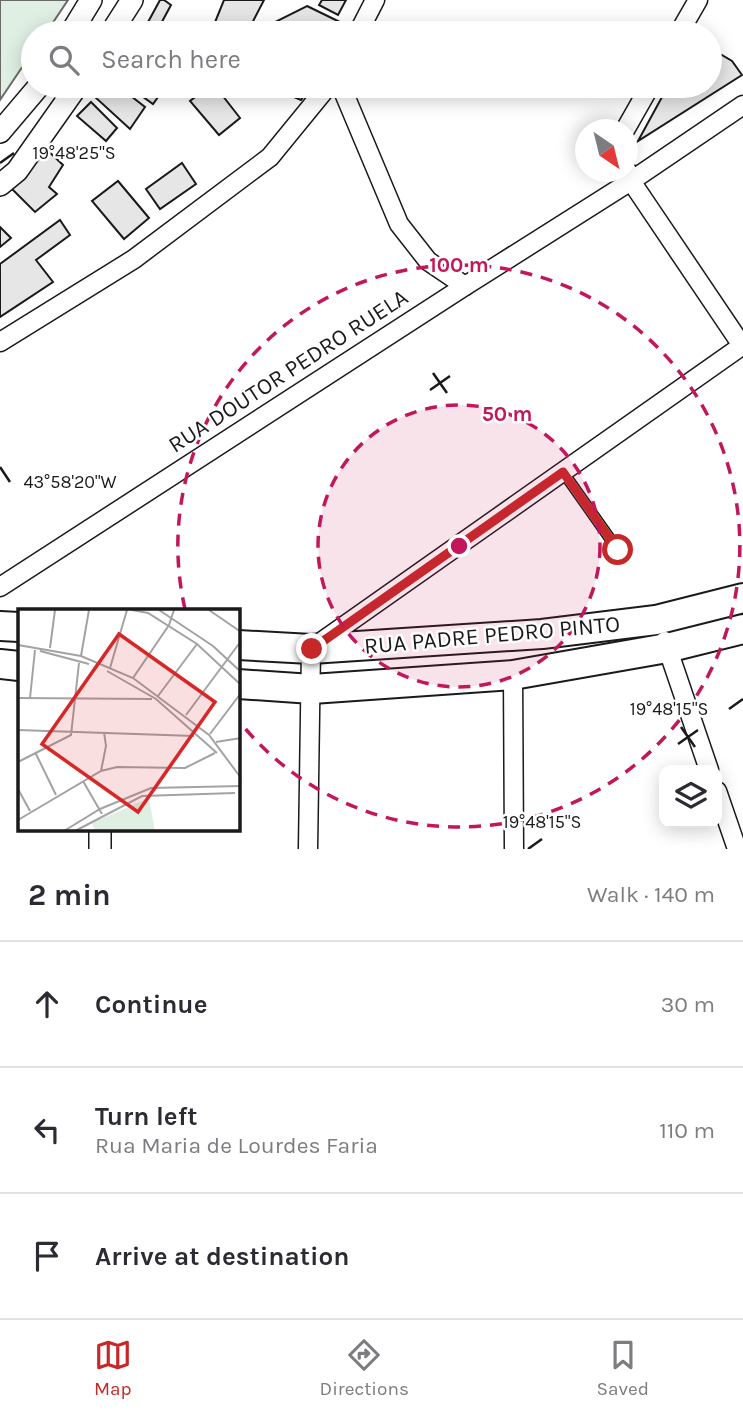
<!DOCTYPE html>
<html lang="en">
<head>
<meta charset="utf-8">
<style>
	body { margin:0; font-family:Karla,sans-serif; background:#f2f2f3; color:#2b2b33 }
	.controls { position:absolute; right:21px; bottom:21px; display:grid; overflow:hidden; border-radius:14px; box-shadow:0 4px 18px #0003 }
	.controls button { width:63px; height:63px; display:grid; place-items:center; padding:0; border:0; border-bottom:2px solid #e1e1e2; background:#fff; color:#2b2b33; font:35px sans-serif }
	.compass { position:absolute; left:575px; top:119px; width:63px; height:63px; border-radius:50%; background:#fff; box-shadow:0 4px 18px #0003; rotate:145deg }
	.stop { position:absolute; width:21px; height:21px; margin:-16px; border:5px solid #c62828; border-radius:50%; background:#fff }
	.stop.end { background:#c62828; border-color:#fff; box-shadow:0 2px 7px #0008 }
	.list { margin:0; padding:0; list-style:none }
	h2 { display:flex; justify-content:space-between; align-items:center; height:91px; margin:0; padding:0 28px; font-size:30px }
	h2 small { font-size:23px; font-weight:400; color:#7c7c81 }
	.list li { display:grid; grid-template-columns:46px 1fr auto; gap:21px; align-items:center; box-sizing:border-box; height:126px; padding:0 28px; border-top:2px solid #e1e1e2 }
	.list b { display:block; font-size:26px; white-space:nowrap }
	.list p { margin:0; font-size:23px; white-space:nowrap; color:#7c7c81 }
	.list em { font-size:23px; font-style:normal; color:#7c7c81 }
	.icon { flex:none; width:38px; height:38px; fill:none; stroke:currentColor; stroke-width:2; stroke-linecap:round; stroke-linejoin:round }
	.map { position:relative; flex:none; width:743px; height:849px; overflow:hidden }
	.search { position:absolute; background:#fff; box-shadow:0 4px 18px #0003; left:21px; right:21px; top:21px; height:77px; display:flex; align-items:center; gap:18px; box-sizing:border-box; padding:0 24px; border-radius:38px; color:#7c7c81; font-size:26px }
	.sheet { height:469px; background:#fff }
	nav { display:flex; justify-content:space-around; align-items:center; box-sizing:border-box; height:98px; border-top:2px solid #e1e1e2; background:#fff; font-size:19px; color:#7c7c81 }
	nav a { display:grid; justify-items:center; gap:4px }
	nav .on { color:#c62828 }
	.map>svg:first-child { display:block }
	.green { fill:#e0efe3; stroke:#6a6a6a; stroke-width:2 }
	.building { fill:#e6e6e6; stroke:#1a1a1a; stroke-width:2 }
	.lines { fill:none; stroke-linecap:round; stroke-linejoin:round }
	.service-casing { stroke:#1a1a1a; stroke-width:12 }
	.minor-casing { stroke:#1a1a1a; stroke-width:21 }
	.tertiary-casing { stroke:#1a1a1a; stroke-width:24 }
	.trunk-casing { stroke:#1a1a1a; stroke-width:32 }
	.service { stroke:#fff; stroke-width:9 }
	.minor { stroke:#fff; stroke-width:18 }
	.tertiary { stroke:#fff; stroke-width:21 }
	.trunk { stroke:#fff; stroke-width:28 }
	.route { stroke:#c62828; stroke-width:9 }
	.ticks { fill:none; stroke:#1a1a1a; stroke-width:2.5 }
	.ring { fill:none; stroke:#c2185b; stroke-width:3.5; stroke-dasharray:12 9 }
	.labels { text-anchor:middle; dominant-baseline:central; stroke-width:5; stroke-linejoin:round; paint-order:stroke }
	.street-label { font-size:23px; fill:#1a1a1a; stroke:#fff }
	.inset-road { fill:none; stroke:#a3a3a3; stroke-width:2 }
	.view { fill:#d62828; fill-opacity:0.15; stroke:#d62828; stroke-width:3.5 }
	.inset-edge { fill:none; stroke:#1a1a1a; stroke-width:3.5 }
	.ticks-label { font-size:18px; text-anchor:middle; fill:#1a1a1a; stroke:#fff; stroke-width:5; stroke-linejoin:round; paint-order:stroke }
	.centre { fill:#c2185b; stroke:#fff; stroke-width:3.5 }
	.ring-label { font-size:21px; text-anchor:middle; font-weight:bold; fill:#c2185b; stroke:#fff; stroke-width:5; stroke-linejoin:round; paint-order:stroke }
</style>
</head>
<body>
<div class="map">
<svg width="743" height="849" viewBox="0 0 743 849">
	<rect width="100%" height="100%" fill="#fff"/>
	<!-- green -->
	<polygon class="green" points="0,0 68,0 46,33 33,33 33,51 0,100"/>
	<!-- building -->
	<g class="building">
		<polygon points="160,0 164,0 171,5 157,31 147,24"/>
		<polygon points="224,0 264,0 247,33 211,32"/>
		<polygon points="322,0 346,0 338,15 319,5"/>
		<polygon points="307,6 342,23 337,33 275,33 275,22"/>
		<polygon points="710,48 732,61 742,75 638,141 668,86 710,86"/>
		<polygon points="104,86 118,86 145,107 130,129 95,97"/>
		<polygon points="128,86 166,86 153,104"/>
		<polygon points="210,86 215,86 240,118 219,135 190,101"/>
		<polygon points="268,86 311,86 301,100"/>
		<polygon points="91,102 117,128 106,141 77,116"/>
		<polygon points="45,148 63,165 49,187 57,194 35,212 8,185"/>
		<polygon points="182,163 196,184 160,209 146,189"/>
		<polygon points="118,181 149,218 124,239 92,201"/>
		<polygon points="60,220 70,235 36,260 53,282 0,317 0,264"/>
		<polygon points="0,227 11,238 0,247"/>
	</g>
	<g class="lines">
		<!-- service casing -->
		<g class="service-casing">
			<polyline id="service" points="563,472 618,550"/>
		</g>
		<!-- minor casing -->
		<g class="minor-casing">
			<g id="minor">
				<polyline points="358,33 375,0"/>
				<polyline points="679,33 698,0"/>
				<polyline points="341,86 399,224 428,261 465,286"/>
				<polyline points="625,130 650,86"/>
				<polyline points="628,172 631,181 743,347"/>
				<polyline points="0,342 134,259 270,157 328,86"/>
				<polyline points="0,587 465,286 631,181 743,105"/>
				<polyline points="665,641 709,770"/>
				<polyline points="513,675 514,849"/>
				<polyline points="717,791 737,849"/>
				<polyline points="308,849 311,649 743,345"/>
			</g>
		</g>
		<!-- tertiary casing -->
		<g class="tertiary-casing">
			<g id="tertiary">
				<polyline points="71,33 91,0"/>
				<polyline points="111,33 132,0"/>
				<polyline points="0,132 39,86"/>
				<polyline points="0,185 17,171 77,86"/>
				<polyline points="100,849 100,830"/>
			</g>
		</g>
		<!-- trunk casing -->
		<g class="trunk-casing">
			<g id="trunk">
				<polyline points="0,626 19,627"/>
				<polyline points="238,645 311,649 542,634 656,620 743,598"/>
				<polyline points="0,664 19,666"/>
				<polyline points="238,684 312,689 513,675 667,648 743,629"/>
			</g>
		</g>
		<!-- service -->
		<use href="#service" class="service"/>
		<!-- minor -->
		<use href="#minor" class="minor"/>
		<!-- tertiary -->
		<use href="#tertiary" class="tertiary"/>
		<!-- trunk -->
		<use href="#trunk" class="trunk"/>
	</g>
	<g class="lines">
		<!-- route -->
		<polyline class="route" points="312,649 563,472 618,550"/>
	</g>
	<!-- ticks -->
	<path class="ticks" d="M0 163 14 153M433 373 447 393M430 390 450 376M0 467 10 482M729 709 743 699M681 727 695 747M678 744 698 730M528 849 542 839"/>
	<!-- distance rings -->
	<circle cx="459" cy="546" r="141" fill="#c2185b" fill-opacity=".12"/>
	<g class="ring">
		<circle cx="459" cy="546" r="141"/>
		<path d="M185 609A281 281 0 1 1 239 721"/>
	</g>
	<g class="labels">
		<!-- street labels -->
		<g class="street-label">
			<text transform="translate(288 371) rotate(-33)">RUA DOUTOR PEDRO RUELA</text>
			<text transform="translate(492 635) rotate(-5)">RUA PADRE PEDRO PINTO</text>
		</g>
	</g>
	<!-- overview -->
	<g transform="translate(18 609)">
		<rect width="222" height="222" fill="#fff"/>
		<path d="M131 189 137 222H77L74 214Z" fill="#e0efe3"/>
		<path class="inset-road" d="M114 1 130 4 179 35 223 76M141 1 195 37 223 63M191 1 223 23M0 36 63 47 115 69 191 126 223 169M32 39 37 1M22 42 71 55M63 47 71 1M92 59 109 1M89 62 138 90 199 144M115 69 151 16 156 1M140 87 179 35M0 89 134 90M12 89 17 41M168 106 223 32M0 121 176 127M192 125 223 84M198 133 223 129M18 145 38 186M0 153 53 126 61 54M83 162 88 137 86 123M65 172 84 205M0 180 12 202M0 211 83 162 99 158 167 159 197 144M46 222 82 200 133 179 223 177M57 222 124 187 217 184"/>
		<path class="view" d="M101 25 197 93 120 203 24 135Z"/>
		<rect width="222" height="222" class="inset-edge"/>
	</g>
	<g class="ticks-label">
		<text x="74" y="159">19°48'25"S</text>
		<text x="70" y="488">43°58'20"W</text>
		<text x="669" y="715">19°48'15"S</text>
		<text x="542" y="828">19°48'15"S</text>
	</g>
	<circle cx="459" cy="546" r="10" class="centre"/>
	<g class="ring-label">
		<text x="459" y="272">100 m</text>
		<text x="507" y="421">50 m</text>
	</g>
</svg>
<div class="controls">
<button><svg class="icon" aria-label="layers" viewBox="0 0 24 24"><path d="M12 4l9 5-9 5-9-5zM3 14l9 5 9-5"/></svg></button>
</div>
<svg class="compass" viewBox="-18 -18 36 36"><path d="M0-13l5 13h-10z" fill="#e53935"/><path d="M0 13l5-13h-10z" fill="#7c7c81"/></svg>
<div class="stop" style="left:618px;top:550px"></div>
<div class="stop end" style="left:312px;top:649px"></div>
<div class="search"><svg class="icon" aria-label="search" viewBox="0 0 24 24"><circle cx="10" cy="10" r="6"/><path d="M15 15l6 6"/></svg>Search here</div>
</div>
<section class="sheet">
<h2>2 min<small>Walk · 140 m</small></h2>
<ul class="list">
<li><svg class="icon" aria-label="ahead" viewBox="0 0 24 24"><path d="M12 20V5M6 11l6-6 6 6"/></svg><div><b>Continue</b></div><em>30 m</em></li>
<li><svg class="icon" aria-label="left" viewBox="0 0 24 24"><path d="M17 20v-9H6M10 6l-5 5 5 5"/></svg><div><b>Turn left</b><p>Rua Maria de Lourdes Faria</p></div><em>110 m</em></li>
<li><svg class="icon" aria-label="arrive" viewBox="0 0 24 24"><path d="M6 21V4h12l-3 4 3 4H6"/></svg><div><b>Arrive at destination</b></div></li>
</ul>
</section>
<nav>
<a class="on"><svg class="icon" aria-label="map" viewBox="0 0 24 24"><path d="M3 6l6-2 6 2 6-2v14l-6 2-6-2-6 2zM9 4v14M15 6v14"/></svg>Map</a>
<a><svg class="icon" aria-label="directions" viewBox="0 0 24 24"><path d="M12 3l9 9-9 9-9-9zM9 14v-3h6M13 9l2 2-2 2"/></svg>Directions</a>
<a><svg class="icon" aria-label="saved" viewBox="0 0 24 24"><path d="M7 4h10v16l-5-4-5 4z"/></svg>Saved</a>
</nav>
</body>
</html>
